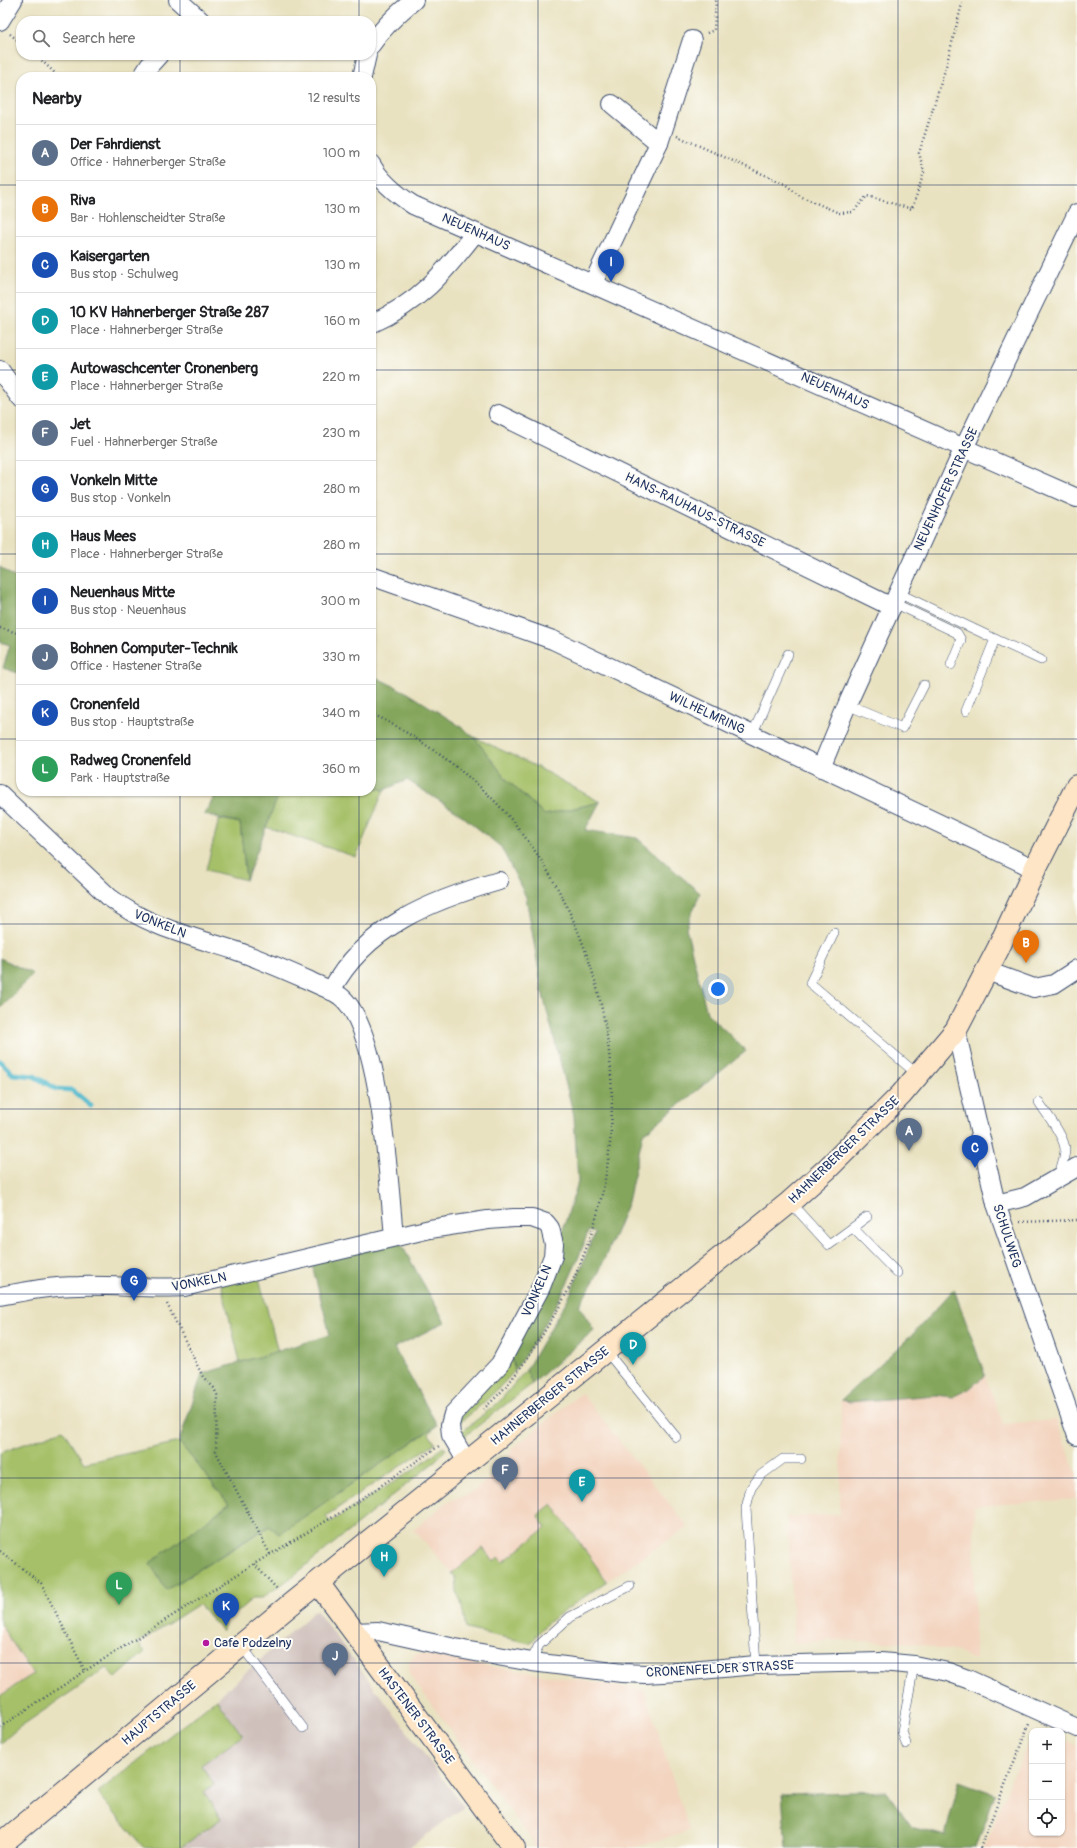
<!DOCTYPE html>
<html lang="en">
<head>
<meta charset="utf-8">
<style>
	body { margin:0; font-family:Pangolin,sans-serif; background:#f2f2f2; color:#202124 }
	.controls { position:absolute; right:12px; bottom:12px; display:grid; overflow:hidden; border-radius:8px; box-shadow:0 1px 3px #0004 }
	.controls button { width:36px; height:36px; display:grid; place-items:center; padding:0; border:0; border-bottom:1px solid #e0e0e0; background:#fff; color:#202124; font:20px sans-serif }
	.you { position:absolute; left:718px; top:989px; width:14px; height:14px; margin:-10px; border:3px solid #fff; border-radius:50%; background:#1a73e8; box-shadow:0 0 0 6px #1a73e833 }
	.badge { display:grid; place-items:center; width:26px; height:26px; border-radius:50%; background:#b45309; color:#fff; font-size:13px; font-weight:700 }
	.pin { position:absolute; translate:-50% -33px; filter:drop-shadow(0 1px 2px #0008) }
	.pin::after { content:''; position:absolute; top:21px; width:14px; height:12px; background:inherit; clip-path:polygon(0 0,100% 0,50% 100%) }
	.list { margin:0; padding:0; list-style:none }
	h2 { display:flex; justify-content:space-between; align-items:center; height:52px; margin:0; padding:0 16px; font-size:17px }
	h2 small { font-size:13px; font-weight:400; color:#757577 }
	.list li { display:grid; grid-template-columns:26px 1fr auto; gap:12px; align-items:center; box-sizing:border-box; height:56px; padding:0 16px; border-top:1px solid #e0e0e0 }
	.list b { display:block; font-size:15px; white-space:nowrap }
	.list p { margin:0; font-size:13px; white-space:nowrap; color:#757577 }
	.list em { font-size:13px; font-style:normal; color:#757577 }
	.icon { flex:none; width:22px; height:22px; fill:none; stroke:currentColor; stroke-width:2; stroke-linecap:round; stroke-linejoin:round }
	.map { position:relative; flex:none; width:1077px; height:1848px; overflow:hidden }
	.search { position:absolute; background:#fff; box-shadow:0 1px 3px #0004; left:16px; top:16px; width:360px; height:44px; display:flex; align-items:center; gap:10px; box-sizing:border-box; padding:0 14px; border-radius:16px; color:#757577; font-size:15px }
	.panel { position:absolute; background:#fff; box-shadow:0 1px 3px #0004; left:16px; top:72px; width:360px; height:724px; border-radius:16px }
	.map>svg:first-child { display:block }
	.built { fill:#f3d4bf }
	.industrial { fill:#cfc0bb }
	.green { fill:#a5c067; stroke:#607862 }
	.forest { fill:#84a65c; stroke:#506a5d }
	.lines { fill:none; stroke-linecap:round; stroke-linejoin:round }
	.stream { stroke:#50b9cd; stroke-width:5 }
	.lane-casing { stroke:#3a4a6d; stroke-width:10 }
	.street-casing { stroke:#3a4a6d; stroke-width:20 }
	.secondary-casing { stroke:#3a4a6d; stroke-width:24 }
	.path { stroke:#3a4a6d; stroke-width:2.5; stroke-dasharray:1 3; stroke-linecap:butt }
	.lane { stroke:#fff; stroke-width:9 }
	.street { stroke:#fff; stroke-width:18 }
	.secondary { stroke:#fde5c5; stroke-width:22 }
	.grid { fill:none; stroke:#1b2f5e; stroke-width:1; stroke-opacity:0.55 }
	.poi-dot { fill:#b5179e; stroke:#fdfcf7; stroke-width:1.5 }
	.labels { text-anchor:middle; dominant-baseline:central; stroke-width:4; stroke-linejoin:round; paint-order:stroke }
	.street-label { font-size:13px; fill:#1b2f5e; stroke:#fdfcf7 }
	.poi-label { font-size:13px; fill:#1b2f5e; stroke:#fdfcf7; text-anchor:start }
</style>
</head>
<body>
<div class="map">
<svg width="1077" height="1848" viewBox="0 0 1077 1848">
	<rect width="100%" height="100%" fill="#fdfcf7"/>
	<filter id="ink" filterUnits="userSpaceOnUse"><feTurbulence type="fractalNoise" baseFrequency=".025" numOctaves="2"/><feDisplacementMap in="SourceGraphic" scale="8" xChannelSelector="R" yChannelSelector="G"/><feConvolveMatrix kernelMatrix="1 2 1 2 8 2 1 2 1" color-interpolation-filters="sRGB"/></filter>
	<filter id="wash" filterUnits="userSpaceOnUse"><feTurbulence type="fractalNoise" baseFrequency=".012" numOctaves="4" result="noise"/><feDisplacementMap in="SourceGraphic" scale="16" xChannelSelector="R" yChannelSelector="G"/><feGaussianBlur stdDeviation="0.9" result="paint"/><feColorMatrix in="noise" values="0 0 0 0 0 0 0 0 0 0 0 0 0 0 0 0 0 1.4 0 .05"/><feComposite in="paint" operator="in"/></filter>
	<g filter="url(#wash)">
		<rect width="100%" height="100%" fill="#e9e2c1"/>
		<!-- built -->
		<g class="built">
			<polygon points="985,1375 1003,1424 1056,1420 1077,1476 1077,1499 974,1506 975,1660 957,1652 914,1643 838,1640 794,1643 787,1517 840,1514 841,1400 850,1402 936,1395 952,1397 969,1389"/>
			<polygon points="581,1393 688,1527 607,1581 552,1504 546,1528 503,1562 493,1561 483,1548 452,1573 414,1530 447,1502 474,1491 503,1467 513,1448"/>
			<polygon points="0,1624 33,1674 0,1696"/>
			<polygon points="416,1654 422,1654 493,1667 631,1688 644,1689 689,1830 634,1848 534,1848 532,1845 534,1843 409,1674 409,1662"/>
			<polygon points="1032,1735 1032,1833 1062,1833 1062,1753 1068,1741 1077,1745 1077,1848 985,1848 1002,1801"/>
		</g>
		<!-- industrial -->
		<polygon class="industrial" points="316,1610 464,1807 409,1848 180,1848 221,1819 204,1792 201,1765 243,1736 216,1699"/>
		<!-- green -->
		<g class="green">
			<polygon points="474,737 537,767 600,802 545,815 507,780"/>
			<polygon points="371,786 384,790 356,857 266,827 280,791 371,791"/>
			<polygon points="219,819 240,823 246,880 206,870"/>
			<polygon points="258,1274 278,1352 240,1362 221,1283"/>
			<path d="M511 1357 515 1370C498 1391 479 1407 458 1424L461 1413Z"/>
			<polygon points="526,1370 532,1384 461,1439 459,1434 498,1403"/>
			<polygon points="437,1425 429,1434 435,1443 326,1516 330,1522 413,1470 443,1447 446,1449 432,1464 292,1577 262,1598 253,1598 226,1621 222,1631 199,1604 138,1643 145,1652 116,1678 106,1668 17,1729 0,1744 0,1696 33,1674 0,1624 0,1453 63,1430 84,1463 179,1442 229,1504 150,1563 166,1590 270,1526 279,1534"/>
			<polygon points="552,1504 607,1581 547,1623 530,1643 466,1629 461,1602 457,1593 456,1578 452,1573 483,1548 493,1561 499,1557 503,1562 546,1528 538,1517 539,1514"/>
			<polygon points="216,1699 243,1736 201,1765 214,1784 204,1792 221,1819 180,1848 144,1848 97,1793"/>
		</g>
		<!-- forest -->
		<g class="forest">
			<polygon points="0,567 21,582 21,674 3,668 10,645 0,642"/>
			<path d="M371 675 408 693 457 724 474 737 507 780 545 815 600 802 585 830 637 838 700 893 686 928 707 1013 746 1051 643 1134 628 1202 599 1272 579 1306 594 1330 532 1384 526 1370 570 1295 595 1233 588 1231C572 1282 545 1326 515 1370L511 1357 559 1242 578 1182 574 1116 543 995 526 897 501 847 460 814 407 780 384 790 371 786Z"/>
			<polygon points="218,791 280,791 246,880 240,823 204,814"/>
			<polygon points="0,958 33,974 0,1009"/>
			<polygon points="400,1242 445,1322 394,1348 437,1425 279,1534 269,1526 166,1590 150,1563 229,1504 179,1442 202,1374 330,1335 311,1261"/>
			<polygon points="954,1289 985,1375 969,1389 952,1397 936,1395 850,1402 841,1400 914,1333"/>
			<polygon points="959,1781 995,1794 976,1848 786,1848 782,1794 886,1791 912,1827 945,1836"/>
		</g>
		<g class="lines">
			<!-- stream -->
			<polyline class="stream" points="0,1061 13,1074 34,1076 56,1089 72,1090 91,1106"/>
		</g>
	</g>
	<g filter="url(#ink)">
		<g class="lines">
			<!-- lane casing -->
			<g class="lane-casing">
				<g id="lane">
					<polyline points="898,593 995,639 966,711"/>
					<polyline points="894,603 957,633 961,640 951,665"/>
					<polyline points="995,639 1041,660"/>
					<polyline points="847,705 902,728 924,685"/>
					<polyline points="752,735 788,654"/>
					<polyline points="834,933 810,983 917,1074"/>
					<path d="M1039 1102C1046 1114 1064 1135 1065 1149 1065 1158 1061 1168 1058 1176"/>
					<polyline points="790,1202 829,1245 867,1217"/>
					<polyline points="853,1228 897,1273"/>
					<polyline points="606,1351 676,1437"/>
					<polyline points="241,1645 303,1728"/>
					<polyline points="531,1661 539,1645 570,1617 630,1586"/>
					<polyline points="756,1665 746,1508 751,1488 761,1475 783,1459 801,1459"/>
					<polyline points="906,1744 902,1731 914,1665"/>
				</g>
			</g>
			<!-- street casing -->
			<g class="street-casing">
				<g id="street">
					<polyline points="178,0 201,21"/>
					<polyline points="0,21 13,0"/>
					<path d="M371 45C383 27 397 14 414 0"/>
					<polyline points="142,77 149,66 159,55"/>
					<polyline points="362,77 367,55"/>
					<polyline points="612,104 659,143 692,40"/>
					<path d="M371 164C381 182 396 194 413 205L1077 498"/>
					<polyline points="593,283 659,143"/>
					<path d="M371 324C420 302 443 274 475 233"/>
					<polyline points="0,370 21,399"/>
					<polyline points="498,414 892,607"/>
					<polyline points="371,576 553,640 1035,869"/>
					<polyline points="821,768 847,705 964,448 1077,213"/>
					<path d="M0 794 109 897C146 926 190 936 234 950 260 959 285 970 310 981 319 986 331 989 340 996 381 1026 389 1186 394 1237"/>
					<polyline points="987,971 1034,988 1054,984 1077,969"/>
					<path d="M331 991C365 926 433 900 499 881"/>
					<polyline points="956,1030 996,1204 1077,1436"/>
					<polyline points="996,1204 1025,1197 1077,1167"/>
					<path d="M0 1296C26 1291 52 1286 79 1286 114 1285 149 1289 184 1287L430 1229 488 1220 514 1218H532L546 1223 550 1228 554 1244 553 1256 541 1287 500 1364 453 1414 450 1425 451 1435 467 1462"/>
					<polyline points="353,1632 378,1631 464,1650 532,1662 622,1673 645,1674 679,1672 756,1665 881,1662 914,1665 948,1672 970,1680 1077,1728"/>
				</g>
			</g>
			<!-- secondary casing -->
			<g class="secondary-casing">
				<g id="secondary">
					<polyline points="318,1583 514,1848"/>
					<polyline points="0,1845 291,1604 790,1202 827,1169 901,1095 956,1030 998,949 1035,869 1077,786"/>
				</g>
			</g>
			<!-- path -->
			<g class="path">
				<polyline points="707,33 714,30 716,0"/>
				<polyline points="10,34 21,43"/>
				<polyline points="36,55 59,77"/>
				<polyline points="677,136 785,184 800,196 839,213 853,212 867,196 912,209 924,172 919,153 945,70 963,0"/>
				<polyline points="0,628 21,634"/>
				<path d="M371 713C423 739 479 779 515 824 626 963 646 1166 552 1319 531 1353 512 1385 481 1411"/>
				<polyline points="1020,1222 1077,1220"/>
				<polyline points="167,1304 203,1377 214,1388 217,1395 216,1452 270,1554"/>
				<polyline points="0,1551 41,1583 85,1671"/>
				<polyline points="254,1564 278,1590"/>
				<polyline points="0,1727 85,1671 254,1564 348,1508 439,1446"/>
				<polyline points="980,1848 1029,1724"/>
			</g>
			<!-- lane -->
			<use href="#lane" class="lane"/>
			<!-- street -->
			<use href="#street" class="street"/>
			<!-- secondary -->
			<use href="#secondary" class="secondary"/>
		</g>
	</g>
	<!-- grid -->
	<path class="grid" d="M180 0V21M359 0V21M538 0V1848M718 0V1848M898 0V1848M180 55V77M359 55V77M0 185H21M371 185H1077M0 370H21M371 370H1077M0 554H21M371 554H1077M0 739H21M371 739H1077M180 791V1848M359 791V1848M0 924H1077M0 1109H1077M0 1294H1077M0 1478H1077M0 1663H1077"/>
	<!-- markers -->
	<circle class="poi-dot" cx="206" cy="1643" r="4"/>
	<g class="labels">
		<!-- street labels -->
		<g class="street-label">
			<text transform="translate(476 232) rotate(24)">NEUENHAUS</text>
			<text transform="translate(835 391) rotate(24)">NEUENHAUS</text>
			<text transform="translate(946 489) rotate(-65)">NEUENHOFER STRASSE</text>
			<text transform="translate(695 510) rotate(26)">HANS-RAUHAUS-STRASSE</text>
			<text transform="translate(707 713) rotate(25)">WILHELMRING</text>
			<text transform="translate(160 924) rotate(22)">VONKELN</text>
			<text transform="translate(844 1150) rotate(-44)">HAHNERBERGER STRASSE</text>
			<text transform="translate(1007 1236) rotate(72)">SCHULWEG</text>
			<text transform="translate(199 1282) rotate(-11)">VONKELN</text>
			<text transform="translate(537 1291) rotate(-66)">VONKELN</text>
			<text transform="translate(550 1396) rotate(-39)">HAHNERBERGER STRASSE</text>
			<text transform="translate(720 1669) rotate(-3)">CRONENFELDER STRASSE</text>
			<text transform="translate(159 1713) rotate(-40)">HAUPTSTRASSE</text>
			<text transform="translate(416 1716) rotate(53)">HASTENER STRASSE</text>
		</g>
		<!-- poi labels -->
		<g class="poi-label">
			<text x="214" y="1643">Cafe Podzelny</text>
		</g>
	</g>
</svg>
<div class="controls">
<button>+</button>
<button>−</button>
<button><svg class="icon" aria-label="locate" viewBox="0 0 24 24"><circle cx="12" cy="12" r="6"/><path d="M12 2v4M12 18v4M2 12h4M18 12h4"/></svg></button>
</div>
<div class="you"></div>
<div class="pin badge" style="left:909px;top:1151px;background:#5c6f8a">A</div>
<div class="pin badge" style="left:1026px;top:963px;background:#e8710a">B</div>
<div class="pin badge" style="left:975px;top:1168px;background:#1a4fb4">C</div>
<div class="pin badge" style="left:633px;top:1365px;background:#0f9aa8">D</div>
<div class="pin badge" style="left:582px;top:1502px;background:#0f9aa8">E</div>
<div class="pin badge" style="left:505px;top:1490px;background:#5c6f8a">F</div>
<div class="pin badge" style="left:134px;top:1301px;background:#1a4fb4">G</div>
<div class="pin badge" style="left:384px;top:1577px;background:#0f9aa8">H</div>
<div class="pin badge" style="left:611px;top:282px;background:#1a4fb4">I</div>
<div class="pin badge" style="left:335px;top:1676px;background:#5c6f8a">J</div>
<div class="pin badge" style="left:226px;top:1626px;background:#1a4fb4">K</div>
<div class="pin badge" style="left:119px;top:1605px;background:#2e9e5b">L</div>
<div class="search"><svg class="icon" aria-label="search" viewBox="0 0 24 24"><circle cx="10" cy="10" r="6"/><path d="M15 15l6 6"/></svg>Search here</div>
<section class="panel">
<h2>Nearby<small>12 results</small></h2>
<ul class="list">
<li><span class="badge" style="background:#5c6f8a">A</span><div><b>Der Fahrdienst</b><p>Office · Hahnerberger Straße</p></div><em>100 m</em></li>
<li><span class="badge" style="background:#e8710a">B</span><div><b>Riva</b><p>Bar · Hohlenscheidter Straße</p></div><em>130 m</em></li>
<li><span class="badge" style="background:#1a4fb4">C</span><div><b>Kaisergarten</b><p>Bus stop · Schulweg</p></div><em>130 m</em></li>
<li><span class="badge" style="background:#0f9aa8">D</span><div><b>10 KV Hahnerberger Straße 287</b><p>Place · Hahnerberger Straße</p></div><em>160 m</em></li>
<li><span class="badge" style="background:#0f9aa8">E</span><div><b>Autowaschcenter Cronenberg</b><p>Place · Hahnerberger Straße</p></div><em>220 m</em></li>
<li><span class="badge" style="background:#5c6f8a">F</span><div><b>Jet</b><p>Fuel · Hahnerberger Straße</p></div><em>230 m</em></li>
<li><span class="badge" style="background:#1a4fb4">G</span><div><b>Vonkeln Mitte</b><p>Bus stop · Vonkeln</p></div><em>280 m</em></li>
<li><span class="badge" style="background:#0f9aa8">H</span><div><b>Haus Mees</b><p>Place · Hahnerberger Straße</p></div><em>280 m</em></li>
<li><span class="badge" style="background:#1a4fb4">I</span><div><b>Neuenhaus Mitte</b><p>Bus stop · Neuenhaus</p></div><em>300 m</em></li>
<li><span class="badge" style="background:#5c6f8a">J</span><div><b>Bohnen Computer-Technik</b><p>Office · Hastener Straße</p></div><em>330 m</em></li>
<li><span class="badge" style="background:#1a4fb4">K</span><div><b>Cronenfeld</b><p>Bus stop · Hauptstraße</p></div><em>340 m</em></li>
<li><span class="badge" style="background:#2e9e5b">L</span><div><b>Radweg Cronenfeld</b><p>Park · Hauptstraße</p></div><em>360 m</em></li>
</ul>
</section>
</div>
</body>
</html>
